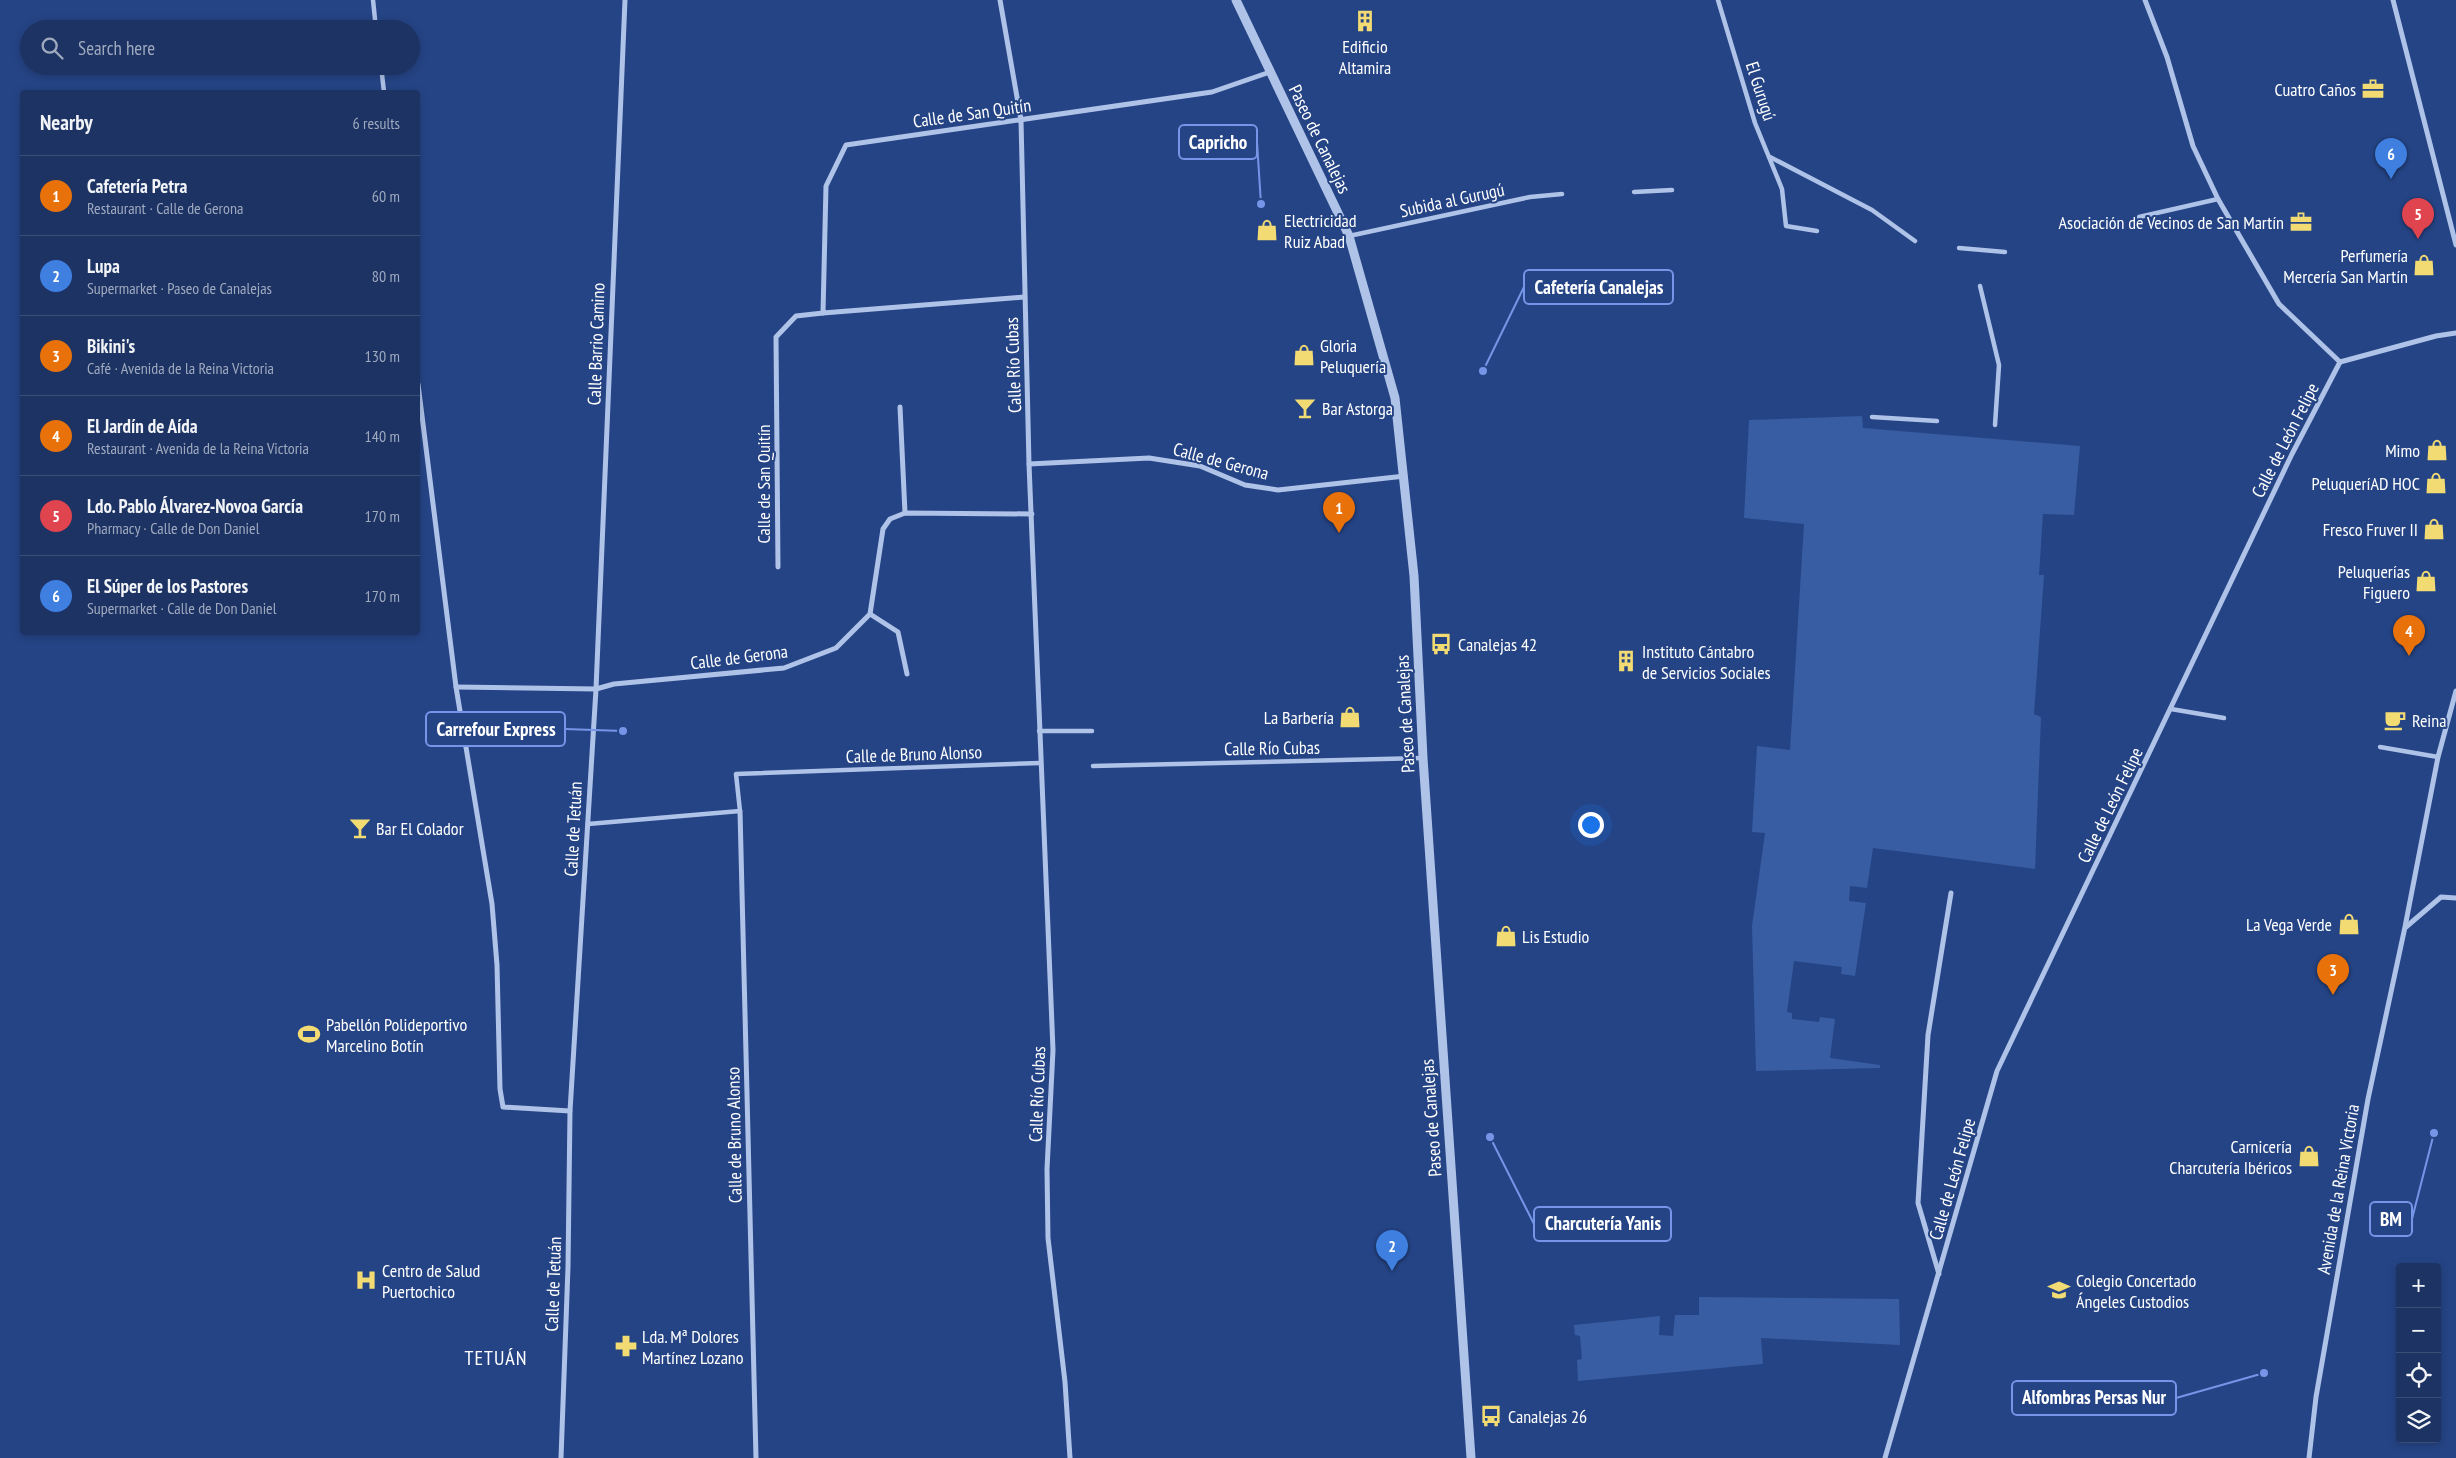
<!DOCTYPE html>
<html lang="en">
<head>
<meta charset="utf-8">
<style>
	body { margin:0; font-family:"PT Sans Narrow",sans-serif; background:#253b6a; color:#f1f3f6 }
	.controls { position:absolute; right:15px; bottom:15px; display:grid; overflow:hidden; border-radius:5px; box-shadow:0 2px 8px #0003 }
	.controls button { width:45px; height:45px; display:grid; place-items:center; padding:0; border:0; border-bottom:1px solid #3a4e78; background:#1c3364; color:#f1f3f6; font:25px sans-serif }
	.you { position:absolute; left:1590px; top:824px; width:18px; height:18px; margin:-12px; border:4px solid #fff; border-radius:50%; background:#1a73e8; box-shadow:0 0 0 8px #1a73e833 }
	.badge { display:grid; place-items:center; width:32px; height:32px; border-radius:50%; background:#f2db73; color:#fff; font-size:16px; font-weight:700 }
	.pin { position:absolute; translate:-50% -41px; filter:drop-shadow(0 1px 2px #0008) }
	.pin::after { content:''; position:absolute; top:26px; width:18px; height:15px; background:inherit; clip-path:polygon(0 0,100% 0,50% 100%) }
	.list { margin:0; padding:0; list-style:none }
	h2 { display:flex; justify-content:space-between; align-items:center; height:65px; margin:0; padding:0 20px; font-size:21px }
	h2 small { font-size:16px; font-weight:400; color:#a0aabf }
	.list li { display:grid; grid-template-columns:32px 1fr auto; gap:15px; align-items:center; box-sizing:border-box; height:80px; padding:0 20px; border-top:1px solid #3a4e78 }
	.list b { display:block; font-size:19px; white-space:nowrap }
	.list p { margin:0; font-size:16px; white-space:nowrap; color:#a0aabf }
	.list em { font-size:16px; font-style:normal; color:#a0aabf }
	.icon { flex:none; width:28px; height:28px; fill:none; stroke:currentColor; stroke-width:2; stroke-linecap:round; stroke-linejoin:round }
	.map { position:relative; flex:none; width:2456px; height:1458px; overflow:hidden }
	.search { position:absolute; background:#1c3364; box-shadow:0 2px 8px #0003; left:20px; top:20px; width:400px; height:55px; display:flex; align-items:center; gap:12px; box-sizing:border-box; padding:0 18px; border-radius:28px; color:#a0aabf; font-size:19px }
	.panel { position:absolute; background:#1c3364; box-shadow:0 2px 8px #0003; left:20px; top:90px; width:400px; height:545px; border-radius:5px }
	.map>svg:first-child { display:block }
	.green { fill:#395da2 }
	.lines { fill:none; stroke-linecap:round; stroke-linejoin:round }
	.pedestrian { stroke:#afc3e8; stroke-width:4.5 }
	.minor { stroke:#afc3e8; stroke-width:5 }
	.tertiary { stroke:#afc3e8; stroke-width:9 }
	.labels { text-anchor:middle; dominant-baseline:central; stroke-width:4; stroke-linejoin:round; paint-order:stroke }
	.poi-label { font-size:18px; fill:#fff; stroke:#254485; text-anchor:start }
	.street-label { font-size:18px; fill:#fff; stroke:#254485 }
	.quarter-label { font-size:20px; letter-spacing:1px; fill:#fff; stroke:#254485 }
	.leader { fill:none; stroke:#7795e8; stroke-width:2 }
	.callout-dot { fill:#7795e8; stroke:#254485; stroke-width:2 }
	.callout { fill:#254485; stroke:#7795e8; stroke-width:2 }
	.callout-label { font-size:19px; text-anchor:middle; font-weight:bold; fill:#fff }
</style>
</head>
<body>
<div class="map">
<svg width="2456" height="1458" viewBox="0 0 2456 1458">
	<rect width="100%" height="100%" fill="#254485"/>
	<!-- green -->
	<g class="green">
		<polygon points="1862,416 1863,428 2080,446 2074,515 2043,514 2039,575 2044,575 2034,714 2041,717 2035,869 1873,848 1867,888 1850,886 1849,901 1866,903 1855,976 1841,974 1842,967 1794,961 1787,1012 1792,1013 1792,1019 1819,1022 1820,1017 1835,1019 1830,1058 1880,1065 1880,1068 1756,1071 1752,926 1765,833 1752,832 1757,746 1790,750 1804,524 1744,518 1749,420"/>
		<polygon points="1699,1297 1899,1299 1900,1345 1761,1338 1763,1364 1578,1381 1577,1360 1582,1359 1580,1336 1575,1335 1574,1325 1660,1316 1659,1335 1673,1336 1675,1315 1699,1315"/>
	</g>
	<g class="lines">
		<!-- pedestrian -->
		<g class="pedestrian">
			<polyline points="373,0 376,29"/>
			<polyline points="1718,0 1755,123 1782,189 1786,226 1817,231"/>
			<polyline points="381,66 384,92"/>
			<polyline points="1770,157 1872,210 1915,241"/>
			<polyline points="1634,192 1672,190"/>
			<polyline points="2139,217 2218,199"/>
			<polyline points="1349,236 1530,197 1562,194"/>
			<polyline points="1959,248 2005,252"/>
			<polyline points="1980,286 1999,365 1995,425"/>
			<polyline points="1872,417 1937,421"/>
			<polyline points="2171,709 2224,718"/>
			<polyline points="1039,731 1092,731"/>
			<polyline points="2380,747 2438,757"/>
			<polyline points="1093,766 1423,758"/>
			<polyline points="588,824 740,811 736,774 1040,763"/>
		</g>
		<!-- minor -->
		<g class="minor">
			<polyline points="1000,0 1021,120 1029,464 1053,1050 1047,1169 1048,1238 1065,1382 1070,1458"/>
			<polyline points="2145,0 2167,57 2193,146 2218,199 2279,304 2340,362"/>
			<polyline points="2393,0 2456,245"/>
			<polyline points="1024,297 823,313 826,186 846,145 1212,92 1270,72"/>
			<polyline points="2340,362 2436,336 2456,333"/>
			<polyline points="418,384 456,687 492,904 497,965 500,1089 503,1107 570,1111"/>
			<polyline points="900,407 905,513"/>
			<polyline points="1029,464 1149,458 1200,466 1245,485 1278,490 1405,476"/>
			<polyline points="778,567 776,337 796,316 823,313"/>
			<polyline points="870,614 898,632 907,674"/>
			<polyline points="456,687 596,689 614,684 784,668 836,648 870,614 883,529 890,519 905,513 1032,514"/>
			<polyline points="740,811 756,1458"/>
			<polyline points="2406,927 2441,897 2456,898"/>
			<polyline points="1939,1274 1918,1203 1928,1035 1951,893"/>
			<polyline points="561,1458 568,1267 570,1111 596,689 625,0"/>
			<polyline points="1885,1458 1997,1071 2292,454 2340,362"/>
			<polyline points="2309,1458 2316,1397 2368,1099 2405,927 2438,757 2456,691"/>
		</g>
		<!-- tertiary -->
		<polyline class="tertiary" points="1236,0 1349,236 1395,398 1414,576 1423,758 1471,1458"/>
	</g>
	<!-- icons -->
	<defs>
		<g id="building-bare" transform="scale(1.725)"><path d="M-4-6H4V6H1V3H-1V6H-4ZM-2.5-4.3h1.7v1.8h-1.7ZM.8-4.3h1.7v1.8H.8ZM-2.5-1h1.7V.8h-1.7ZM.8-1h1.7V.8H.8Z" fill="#f2db73" stroke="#254485" stroke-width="2.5" paint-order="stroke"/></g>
		<g id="office-bare" transform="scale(1.725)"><path d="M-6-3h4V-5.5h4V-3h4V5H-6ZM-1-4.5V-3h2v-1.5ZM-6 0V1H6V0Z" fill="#f2db73" stroke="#254485" stroke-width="2.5" paint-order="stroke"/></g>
		<g id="shop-bare" transform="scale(1.725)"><path d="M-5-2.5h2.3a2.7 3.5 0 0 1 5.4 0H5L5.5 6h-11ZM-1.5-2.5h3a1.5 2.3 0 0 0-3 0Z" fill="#f2db73" stroke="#254485" stroke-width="2.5" paint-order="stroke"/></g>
		<g id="bar-bare" transform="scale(1.725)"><path d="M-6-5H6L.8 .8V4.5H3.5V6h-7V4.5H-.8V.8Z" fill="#f2db73" stroke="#254485" stroke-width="2.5" paint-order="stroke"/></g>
		<g id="bus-bare" transform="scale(1.725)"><path d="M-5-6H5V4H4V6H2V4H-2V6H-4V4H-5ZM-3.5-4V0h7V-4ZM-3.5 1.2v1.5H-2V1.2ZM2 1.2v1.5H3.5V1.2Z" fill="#f2db73" stroke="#254485" stroke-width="2.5" paint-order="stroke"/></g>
		<g id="cafe-bare" transform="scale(1.725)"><path d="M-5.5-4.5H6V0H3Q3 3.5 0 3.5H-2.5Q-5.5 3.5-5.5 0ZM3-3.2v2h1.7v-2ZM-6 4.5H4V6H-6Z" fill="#f2db73" stroke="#254485" stroke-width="2.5" paint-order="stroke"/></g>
		<g id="stadium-bare" transform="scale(1.725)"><path d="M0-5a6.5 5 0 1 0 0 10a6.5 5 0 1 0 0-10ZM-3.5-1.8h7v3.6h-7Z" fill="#f2db73" stroke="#254485" stroke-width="2.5" paint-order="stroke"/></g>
		<g id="hospital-bare" transform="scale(1.725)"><path d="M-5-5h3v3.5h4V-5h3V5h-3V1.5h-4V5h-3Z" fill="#f2db73" stroke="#254485" stroke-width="2.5" paint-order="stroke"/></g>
		<g id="school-bare" transform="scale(1.725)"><path d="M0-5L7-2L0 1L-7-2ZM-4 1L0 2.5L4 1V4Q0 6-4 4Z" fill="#f2db73" stroke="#254485" stroke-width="2.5" paint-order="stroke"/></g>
		<g id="pharmacy-bare" transform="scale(1.725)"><path d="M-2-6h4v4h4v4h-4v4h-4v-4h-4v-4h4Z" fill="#f2db73" stroke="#254485" stroke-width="2.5" paint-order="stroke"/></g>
	</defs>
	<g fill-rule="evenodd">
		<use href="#building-bare" x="1365" y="21"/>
		<use href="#office-bare" x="2373" y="89"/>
		<use href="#office-bare" x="2301" y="222"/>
		<use href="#shop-bare" x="1267" y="230"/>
		<use href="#shop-bare" x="2424" y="265"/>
		<use href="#shop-bare" x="1304" y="355"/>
		<use href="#bar-bare" x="1305" y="408"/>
		<use href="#shop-bare" x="2437" y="450"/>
		<use href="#shop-bare" x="2436" y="483"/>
		<use href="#shop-bare" x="2434" y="529"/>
		<use href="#shop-bare" x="2426" y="581"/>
		<use href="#bus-bare" x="1441" y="644"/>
		<use href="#building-bare" x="1626" y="661"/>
		<use href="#shop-bare" x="1350" y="717"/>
		<use href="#cafe-bare" x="2395" y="720"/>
		<use href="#bar-bare" x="360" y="828"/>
		<use href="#shop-bare" x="2349" y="924"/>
		<use href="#shop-bare" x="1506" y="936"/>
		<use href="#stadium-bare" x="309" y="1034"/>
		<use href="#shop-bare" x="2309" y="1156"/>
		<use href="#hospital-bare" x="366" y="1280"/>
		<use href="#school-bare" x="2059" y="1290"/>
		<use href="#pharmacy-bare" x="626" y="1346"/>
		<use href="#bus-bare" x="1491" y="1416"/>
	</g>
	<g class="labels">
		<!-- poi labels -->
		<g class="poi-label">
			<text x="1365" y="46" text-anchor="middle">Edificio<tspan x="1365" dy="21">Altamira</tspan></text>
			<text x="2356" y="89" text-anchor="end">Cuatro Caños</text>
			<text x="1284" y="220">Electricidad<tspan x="1284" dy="21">Ruiz Abad</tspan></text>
			<text x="2284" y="222" text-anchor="end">Asociación de Vecinos de San Martín</text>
			<text x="2408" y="255" text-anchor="end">Perfumería<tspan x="2408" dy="21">Mercería San Martín</tspan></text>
			<text x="1320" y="345">Gloria<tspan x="1320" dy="21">Peluquería</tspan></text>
			<text x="1322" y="408">Bar Astorga</text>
			<text x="2420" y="450" text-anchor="end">Mimo</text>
			<text x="2420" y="483" text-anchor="end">PeluqueríAD HOC</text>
			<text x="2418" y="529" text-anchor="end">Fresco Fruver II</text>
			<text x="2410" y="571" text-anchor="end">Peluquerías<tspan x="2410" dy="21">Figuero</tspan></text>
			<text x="1458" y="644">Canalejas 42</text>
			<text x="1642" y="651">Instituto Cántabro<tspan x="1642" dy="21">de Servicios Sociales</tspan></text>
			<text x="1334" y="717" text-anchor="end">La Barbería</text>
			<text x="2412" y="720">Reina</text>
			<text x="376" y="828">Bar El Colador</text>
			<text x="2332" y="924" text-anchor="end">La Vega Verde</text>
			<text x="1522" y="936">Lis Estudio</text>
			<text x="326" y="1024">Pabellón Polideportivo<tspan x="326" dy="21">Marcelino Botín</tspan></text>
			<text x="2292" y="1146" text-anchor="end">Carnicería<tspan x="2292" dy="21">Charcutería Ibéricos</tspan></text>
			<text x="382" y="1270">Centro de Salud<tspan x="382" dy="21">Puertochico</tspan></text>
			<text x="2076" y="1280">Colegio Concertado<tspan x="2076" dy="21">Ángeles Custodios</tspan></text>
			<text x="642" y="1336">Lda. Mª Dolores<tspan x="642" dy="21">Martínez Lozano</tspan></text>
			<text x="1508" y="1416">Canalejas 26</text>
		</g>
		<!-- street labels -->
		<g class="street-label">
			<text transform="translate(1761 91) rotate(72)">El Gurugú</text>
			<text transform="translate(972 113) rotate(-8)">Calle de San Quitín</text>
			<text transform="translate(1320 139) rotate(64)">Paseo de Canalejas</text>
			<text transform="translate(1452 200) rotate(-12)">Subida al Gurugú</text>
			<text transform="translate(596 344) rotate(-88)">Calle Barrio Camino</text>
			<text transform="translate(1013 365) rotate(-92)">Calle Río Cubas</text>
			<text transform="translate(2285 440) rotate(-63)">Calle de León Felipe</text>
			<text transform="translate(1221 461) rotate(15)">Calle de Gerona</text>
			<text transform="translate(763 484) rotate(-90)">Calle de San Quitín</text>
			<text transform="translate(739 657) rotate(-7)">Calle de Gerona</text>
			<text transform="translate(1405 714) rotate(-93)">Paseo de Canalejas</text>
			<text transform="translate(1272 748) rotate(-1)">Calle Río Cubas</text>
			<text transform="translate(914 754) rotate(-2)">Calle de Bruno Alonso</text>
			<text transform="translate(2110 805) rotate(-64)">Calle de León Felipe</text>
			<text transform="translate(573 829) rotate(-87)">Calle de Tetuán</text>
			<text transform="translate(1037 1094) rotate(-88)">Calle Río Cubas</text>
			<text transform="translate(1431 1118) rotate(-94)">Paseo de Canalejas</text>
			<text transform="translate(734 1135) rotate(-91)">Calle de Bruno Alonso</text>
			<text transform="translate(1952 1179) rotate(-74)">Calle de León Felipe</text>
			<text transform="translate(2338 1189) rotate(-80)">Avenida de la Reina Victoria</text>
			<text transform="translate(553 1284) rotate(-88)">Calle de Tetuán</text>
		</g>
		<!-- quarter labels -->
		<g class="quarter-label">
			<text x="496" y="1358">TETUÁN</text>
		</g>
	</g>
	<!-- callouts -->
	<path class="leader" d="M1261 204L1257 142M1483 371L1524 287M623 731L565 729M2434 1133L2412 1219M1490 1137L1534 1224M2264 1373L2176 1398"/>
	<g class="callout-dot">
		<circle cx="1261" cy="204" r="5"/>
		<circle cx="1483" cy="371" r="5"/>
		<circle cx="623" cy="731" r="5"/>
		<circle cx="2434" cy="1133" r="5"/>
		<circle cx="1490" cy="1137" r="5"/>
		<circle cx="2264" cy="1373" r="5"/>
	</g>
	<g class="callout">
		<rect x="1179" y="125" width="78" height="34" rx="5"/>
		<rect x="1524" y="270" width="149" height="34" rx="5"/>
		<rect x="426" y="712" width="139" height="34" rx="5"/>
		<rect x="2370" y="1202" width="42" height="34" rx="5"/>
		<rect x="1534" y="1207" width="137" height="34" rx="5"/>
		<rect x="2012" y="1381" width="164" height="34" rx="5"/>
	</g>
	<g class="callout-label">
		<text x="1218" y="149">Capricho</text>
		<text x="1599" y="294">Cafetería Canalejas</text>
		<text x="496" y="736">Carrefour Express</text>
		<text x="2391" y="1226">BM</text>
		<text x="1603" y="1230">Charcutería Yanis</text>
		<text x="2094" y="1404">Alfombras Persas Nur</text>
	</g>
</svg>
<div class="controls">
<button>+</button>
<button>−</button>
<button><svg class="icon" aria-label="locate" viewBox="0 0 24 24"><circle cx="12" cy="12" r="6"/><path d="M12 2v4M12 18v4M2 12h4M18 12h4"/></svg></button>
<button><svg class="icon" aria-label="layers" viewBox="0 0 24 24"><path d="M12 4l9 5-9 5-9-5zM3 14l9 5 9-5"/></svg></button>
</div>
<div class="you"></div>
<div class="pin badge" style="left:1339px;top:533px;background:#e8710a">1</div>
<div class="pin badge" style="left:1392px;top:1271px;background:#3f7fe0">2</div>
<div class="pin badge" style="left:2333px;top:995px;background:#e8710a">3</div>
<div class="pin badge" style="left:2409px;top:656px;background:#e8710a">4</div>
<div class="pin badge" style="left:2418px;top:239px;background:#e0444e">5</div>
<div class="pin badge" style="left:2391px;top:179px;background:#3f7fe0">6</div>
<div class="search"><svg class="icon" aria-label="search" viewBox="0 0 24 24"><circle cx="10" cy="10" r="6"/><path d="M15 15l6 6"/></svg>Search here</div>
<section class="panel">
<h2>Nearby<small>6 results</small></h2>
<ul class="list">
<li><span class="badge" style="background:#e8710a">1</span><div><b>Cafetería Petra</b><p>Restaurant · Calle de Gerona</p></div><em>60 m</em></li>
<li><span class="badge" style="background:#3f7fe0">2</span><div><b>Lupa</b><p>Supermarket · Paseo de Canalejas</p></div><em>80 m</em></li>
<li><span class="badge" style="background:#e8710a">3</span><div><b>Bikini's</b><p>Café · Avenida de la Reina Victoria</p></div><em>130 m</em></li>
<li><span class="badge" style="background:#e8710a">4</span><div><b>El Jardín de Aída</b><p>Restaurant · Avenida de la Reina Victoria</p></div><em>140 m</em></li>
<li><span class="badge" style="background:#e0444e">5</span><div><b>Ldo. Pablo Álvarez-Novoa García</b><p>Pharmacy · Calle de Don Daniel</p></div><em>170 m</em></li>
<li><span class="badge" style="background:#3f7fe0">6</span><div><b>El Súper de los Pastores</b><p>Supermarket · Calle de Don Daniel</p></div><em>170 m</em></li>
</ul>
</section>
</div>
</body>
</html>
